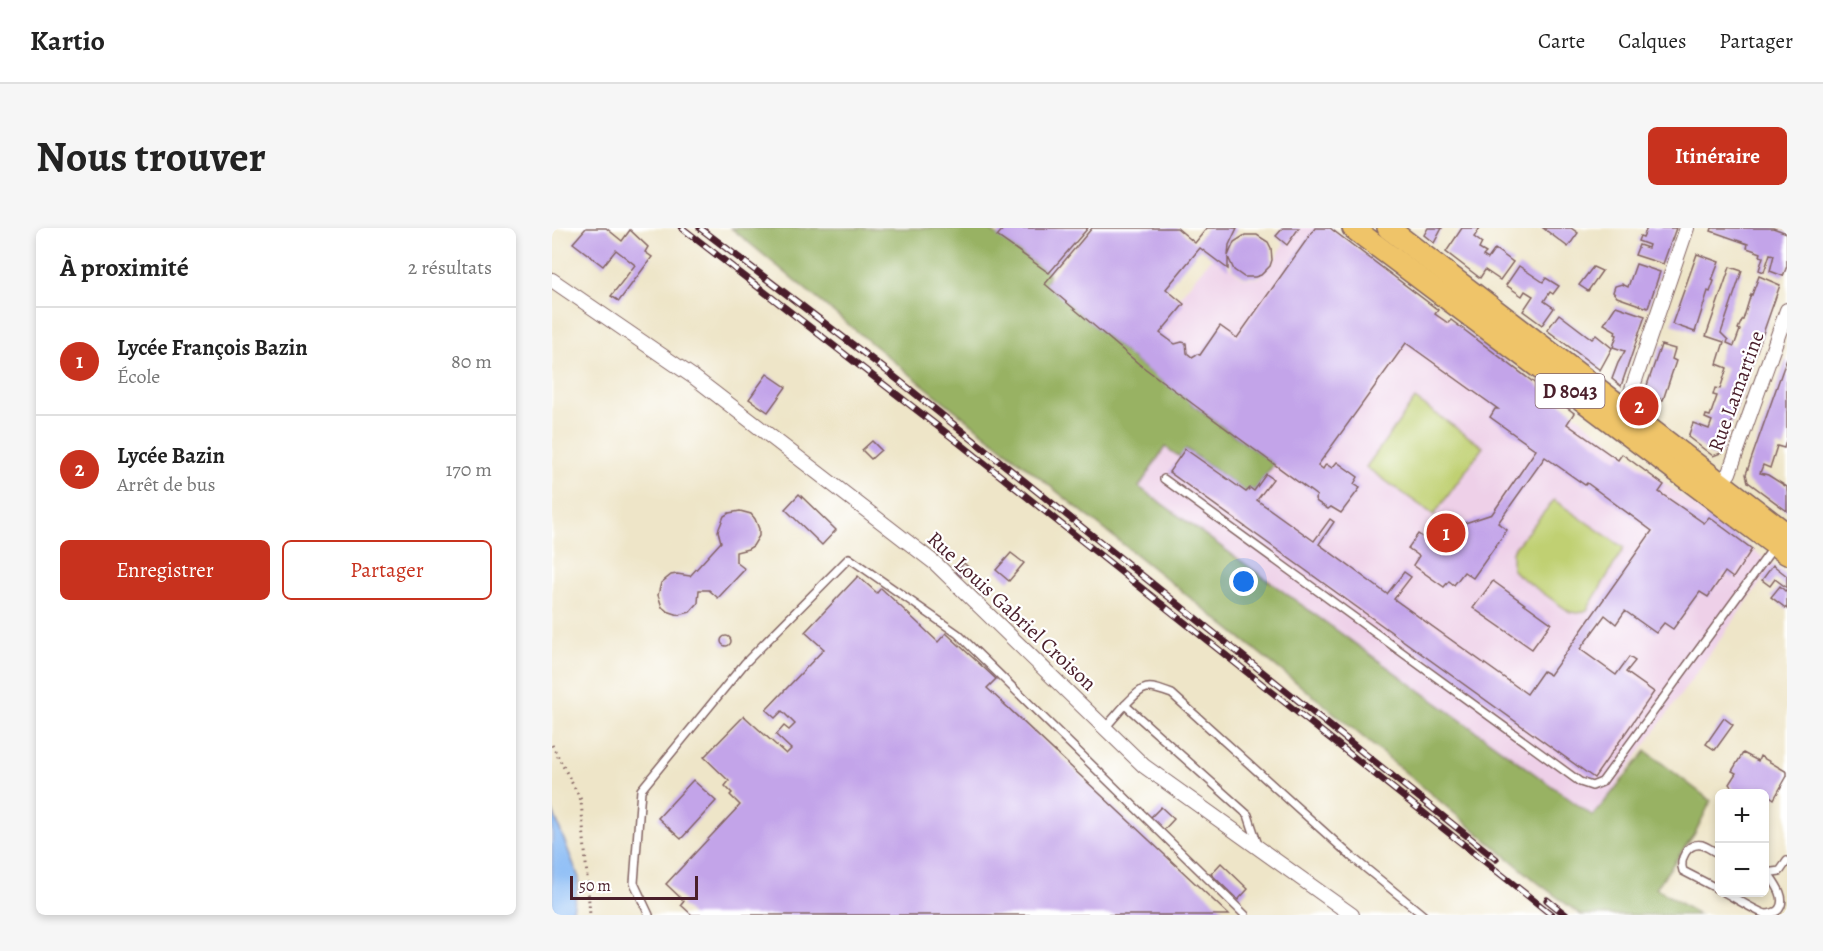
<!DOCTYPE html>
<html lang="fr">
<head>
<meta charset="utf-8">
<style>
	body { margin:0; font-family:Alegreya,serif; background:#f6f6f6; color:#222 }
	.controls { position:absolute; right:18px; bottom:18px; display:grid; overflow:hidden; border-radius:9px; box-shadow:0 3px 9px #0003 }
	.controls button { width:54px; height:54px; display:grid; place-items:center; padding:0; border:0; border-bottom:2px solid #e0e0e0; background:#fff; color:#222; font:30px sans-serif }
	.scale { position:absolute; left:18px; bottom:15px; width:128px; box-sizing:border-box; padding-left:6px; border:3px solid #4a1f2b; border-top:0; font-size:16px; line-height:21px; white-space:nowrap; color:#4a1f2b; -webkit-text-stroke:4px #fff; paint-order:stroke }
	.you { position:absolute; left:692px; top:354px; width:21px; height:21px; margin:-15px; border:4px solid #fff; border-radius:50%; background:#1a73e8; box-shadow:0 0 0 9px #1a73e833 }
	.badge { display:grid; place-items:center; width:39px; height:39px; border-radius:50%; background:#c8321e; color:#fff; font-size:20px; font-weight:700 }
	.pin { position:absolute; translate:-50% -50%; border:3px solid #fff; box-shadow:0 2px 6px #0006 }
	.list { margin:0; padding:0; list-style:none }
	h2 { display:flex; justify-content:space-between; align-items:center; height:78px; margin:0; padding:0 24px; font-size:26px }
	h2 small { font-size:20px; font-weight:400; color:#767676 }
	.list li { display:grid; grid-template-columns:39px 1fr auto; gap:18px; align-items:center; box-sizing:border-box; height:108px; padding:0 24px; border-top:2px solid #e0e0e0 }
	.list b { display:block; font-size:22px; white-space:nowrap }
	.list p { margin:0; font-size:20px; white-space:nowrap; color:#767676 }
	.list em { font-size:20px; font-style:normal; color:#767676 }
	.actions { display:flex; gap:12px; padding:18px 24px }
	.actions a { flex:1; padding:14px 0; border:2px solid #c8321e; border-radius:9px; text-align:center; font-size:21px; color:#c8321e }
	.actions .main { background:#c8321e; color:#fff }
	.map { position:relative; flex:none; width:1235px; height:687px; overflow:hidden; border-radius:9px }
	header { display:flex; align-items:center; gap:36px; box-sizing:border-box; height:84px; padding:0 30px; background:#fff; border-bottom:2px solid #e0e0e0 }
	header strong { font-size:28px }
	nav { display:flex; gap:33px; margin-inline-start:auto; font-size:21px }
	.intro { display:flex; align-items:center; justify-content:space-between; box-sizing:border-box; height:144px; padding:0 36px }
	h1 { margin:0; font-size:42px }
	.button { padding:15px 27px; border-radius:9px; background:#c8321e; color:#fff; font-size:21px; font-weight:700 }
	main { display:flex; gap:36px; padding:0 36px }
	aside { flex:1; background:#fff; border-radius:9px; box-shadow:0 3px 9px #0003 }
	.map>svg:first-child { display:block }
	.built { fill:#eed0e8 }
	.green { fill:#c0d072; stroke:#85784e; stroke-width:1.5 }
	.forest { fill:#98b264; stroke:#716848; stroke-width:1.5 }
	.water { fill:#86b9f4; stroke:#686c90; stroke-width:1.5 }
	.building { fill:#c3a4e9 }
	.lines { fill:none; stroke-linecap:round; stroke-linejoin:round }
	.service-casing { stroke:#836462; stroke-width:10 }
	.minor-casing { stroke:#836462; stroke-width:16 }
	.primary-casing { stroke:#836462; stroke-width:24 }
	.path { stroke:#836462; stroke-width:3; stroke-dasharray:1.5 4.5; stroke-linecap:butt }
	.service { stroke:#fff; stroke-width:7 }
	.minor { stroke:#fff; stroke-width:14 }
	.primary { stroke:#efc469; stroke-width:21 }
	.rail-casing { stroke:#4a1f2b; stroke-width:7 }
	.rail { stroke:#fff; stroke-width:4.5; stroke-dasharray:14; stroke-linecap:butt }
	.labels { text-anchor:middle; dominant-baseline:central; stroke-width:4.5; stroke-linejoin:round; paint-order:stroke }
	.shield { fill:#fff; stroke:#80626b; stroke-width:1.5 }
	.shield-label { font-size:20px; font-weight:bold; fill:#4a1f2b }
	.street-label { font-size:21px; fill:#4a1f2b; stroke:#fff }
</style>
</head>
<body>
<header>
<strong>Kartio</strong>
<nav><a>Carte</a><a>Calques</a><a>Partager</a></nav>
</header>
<div class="intro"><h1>Nous trouver</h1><a class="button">Itinéraire</a></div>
<main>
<aside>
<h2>À proximité<small>2 résultats</small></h2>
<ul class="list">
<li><span class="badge">1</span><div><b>Lycée François Bazin</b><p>École</p></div><em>80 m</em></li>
<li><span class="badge">2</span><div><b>Lycée Bazin</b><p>Arrêt de bus</p></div><em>170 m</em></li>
</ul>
<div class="actions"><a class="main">Enregistrer</a><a>Partager</a></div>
</aside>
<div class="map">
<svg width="1235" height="687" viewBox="0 0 1235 687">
	<rect width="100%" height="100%" fill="#fff"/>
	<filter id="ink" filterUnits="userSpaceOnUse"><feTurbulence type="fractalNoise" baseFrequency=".0167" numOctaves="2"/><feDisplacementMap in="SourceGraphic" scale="12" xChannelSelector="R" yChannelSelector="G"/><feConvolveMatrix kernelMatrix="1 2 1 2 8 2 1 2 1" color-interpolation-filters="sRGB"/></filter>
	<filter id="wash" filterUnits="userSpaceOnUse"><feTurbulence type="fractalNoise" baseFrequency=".008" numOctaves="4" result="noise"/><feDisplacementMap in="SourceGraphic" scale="24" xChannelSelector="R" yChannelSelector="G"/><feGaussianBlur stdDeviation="1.35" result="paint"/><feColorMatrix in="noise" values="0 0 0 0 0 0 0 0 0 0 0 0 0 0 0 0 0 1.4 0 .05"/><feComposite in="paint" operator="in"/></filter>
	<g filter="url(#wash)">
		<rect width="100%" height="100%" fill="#eee5c8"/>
		<!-- built -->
		<polygon class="built" points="731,0 778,0 1221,337 1007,638 559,263 592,112 662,27 691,50 707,50 721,35 732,15 724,8"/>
		<!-- green -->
		<g class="green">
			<polygon points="863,171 931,219 882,287 814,239"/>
			<polygon points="1002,272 1072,320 1035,382 1027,385 1018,384 967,348 960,341 960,323"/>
		</g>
		<!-- forest -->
		<polygon class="forest" points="179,0 435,0 497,45 494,56 587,136 640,174 639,176 722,236 702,263 698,260 694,264 634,221 628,229 613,219 587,259 1041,588 1094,523 1159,573 1143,605 1104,660 1147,687 1029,687 985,654 770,475 330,124"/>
		<!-- water -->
		<polygon class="water" points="0,581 27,650 20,687 0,687"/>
		<g id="blocks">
			<!-- building -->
			<g class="building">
				<polygon points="34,0 54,0 70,13 78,2 96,19 93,24 100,29 67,73 59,68 83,37 64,22 51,38 21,15"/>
				<polygon points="452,0 536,0 497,45 445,8"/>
				<polygon points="540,0 625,0 643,15 655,0 685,0 677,17 676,28 682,14 693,7 705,7 716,14 719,20 720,32 718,38 709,47 703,49 692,49 682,42 676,29 676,41 648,20 614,61 632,76 608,105 623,116 630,114 634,115 635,125 640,129 645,126 648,127 668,98 685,110 763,0 778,0 886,82 883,86 896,95 899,92 1022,185 1015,196 1066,232 1070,226 1112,257 1107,264 1152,295 1157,289 1200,321 1181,350 1173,344 1156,369 1148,364 1121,401 1112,395 1104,405 1073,383 1064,396 1053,387 1028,421 1064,447 1077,429 1083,433 1074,444 1102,464 1042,550 617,244 633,221 694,264 698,260 702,263 714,246 721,251 705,272 762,313 778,291 782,294 767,316 835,366 852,344 859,349 842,371 975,466 991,443 998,447 1100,303 1035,255 1033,257 993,229 946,295 955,302 921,350 912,344 902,357 897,353 892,359 861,337 867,328 856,320 866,306 879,315 904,298 940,286 984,222 938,189 943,181 946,181 854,115 766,237 771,241 774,236 780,240 785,234 806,249 802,256 808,260 789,285 779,279 776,281 765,274 763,271 765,268 587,136 493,56"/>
				<polygon points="731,0 747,0 735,17 724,8"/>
				<polygon points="876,0 890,0 882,15 872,7"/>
				<polygon points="910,0 928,0 922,9 930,15 927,21 934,25 931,28 936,31 943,21 961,34 948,52 933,42 928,50 894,24"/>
				<polygon points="991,0 1019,0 1026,5 1016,19"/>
				<polygon points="1095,0 1124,0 1111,36 1083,27 1087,17 1096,20 1097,17 1086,13 1088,8 1091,9"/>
				<polygon points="1160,0 1221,0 1235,5 1235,38 1231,48 1218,43 1222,27 1218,26 1212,44 1207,42 1211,29 1208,28 1209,25 1195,20 1196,16 1159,3"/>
				<polygon points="1145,26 1167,34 1160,52 1162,53 1158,64 1156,63 1143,104 1120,96"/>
				<polygon points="1084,36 1108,44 1096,80 1065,69 1061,64 1063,58 1070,56 1076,59"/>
				<polygon points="967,38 991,54 994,50 1007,58 1001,66 998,64 992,73 1002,80 990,97 971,83 981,68 973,63 970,68 954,57"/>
				<polygon points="1041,39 1050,43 1036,63 1027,57"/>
				<polygon points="1178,39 1190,43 1169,105 1176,112 1175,115 1182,118 1188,102 1186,101 1190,92 1191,92 1199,66 1200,67 1207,48 1228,57 1169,225 1161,228 1136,209 1141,195 1157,201 1160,193 1153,190 1154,187 1158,188 1165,168 1161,167 1163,160 1168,161 1175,140 1165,136 1172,114 1154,108"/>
				<polygon points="1064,78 1093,88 1069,158 1060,151 1066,135 1073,123 1061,119 1065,107 1063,106 1064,103 1052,96"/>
				<polygon points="1007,86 1040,111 1044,107 1060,120 1048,142 995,102"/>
				<polygon points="1109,117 1123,121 1120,131 1124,133 1111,172 1092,166"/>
				<polygon points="1235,130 1235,210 1232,220 1225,218 1218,240 1211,237 1208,245 1216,247 1235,259 1235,283 1196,254 1194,246"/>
				<polygon points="215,146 234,159 216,184 197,171"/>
				<polygon points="320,213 329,222 319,231 310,222"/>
				<polygon points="247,266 284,302 270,317 233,281"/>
				<polygon points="188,283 199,286 203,291 207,301 207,308 201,318 196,321 184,324 184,334 193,341 166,370 157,362 147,362 146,375 138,384 127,387 115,383 110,379 106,367 109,355 119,347 125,346 138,348 169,314 166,303 172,288 177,285"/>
				<polygon points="459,325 472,335 457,353 444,342"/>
				<polygon points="412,335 417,340 409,349 404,344"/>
				<polygon points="1221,337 1235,348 1235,360 1223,351 1218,358 1210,352"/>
				<polygon points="306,348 325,365 329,360 386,414 394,405 444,451 435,460 677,687 140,687 129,677 132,673 114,656 188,577 178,567 180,565 173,558 177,553 152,529 192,488 234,526 239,521 224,507 232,498 237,502 243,496 230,483 223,490 214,482 272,421 253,404"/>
				<polygon points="941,353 999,395 980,421 921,380"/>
				<polygon points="1228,358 1233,363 1235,361 1235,381 1219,369"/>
				<circle cx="174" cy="413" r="5"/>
				<polygon points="1172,490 1181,497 1163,522 1154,516"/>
				<polygon points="1191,525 1206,533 1208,528 1235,544 1235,548 1222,571 1218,568 1212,578 1212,566 1189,565 1180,560 1177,556 1184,545 1180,543"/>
				<polygon points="141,552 164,573 129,611 106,590"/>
				<polygon points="609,579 622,591 609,605 596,592"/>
				<polygon points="669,635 696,661 686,672 659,646"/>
			</g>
		</g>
	</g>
	<g filter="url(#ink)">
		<use href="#blocks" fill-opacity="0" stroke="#836462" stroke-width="1.5"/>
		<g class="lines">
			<!-- service casing -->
			<g class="service-casing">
				<g id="service">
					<polyline points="612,251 1028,554 1040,558 1050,554 1221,320"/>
					<polyline points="553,500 573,477"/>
					<path d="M706 617 696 587 573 477C593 457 593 456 620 466L800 629 871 687"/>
					<path d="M1168 626C1162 624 1156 619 1150 617 1135 614 1127 632 1131 643L1168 662"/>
					<polyline points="1213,645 1228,643 1235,633"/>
					<path d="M1172 664C1181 669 1207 685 1214 686 1218 686 1225 684 1227 681 1235 670 1223 655 1216 645"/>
					<polyline points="97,687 82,655 89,562 193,435 297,330 406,406 693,687"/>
				</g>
			</g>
			<!-- minor casing -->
			<g class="minor-casing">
				<g id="minor">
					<polyline points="0,52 143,150 384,336 592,538 800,687"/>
					<polyline points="1068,187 1078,167 1135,0"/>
					<polyline points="1168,255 1177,245 1235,82"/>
				</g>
			</g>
			<!-- primary casing -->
			<g class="primary-casing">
				<g id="primary">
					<polyline points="801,0 1235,326"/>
					<polyline points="836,0 1235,306"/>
				</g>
			</g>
			<!-- path -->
			<polyline class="path" points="0,517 29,572 38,687"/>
			<!-- service -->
			<use href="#service" class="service"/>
			<!-- minor -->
			<use href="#minor" class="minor"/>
			<!-- primary -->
			<use href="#primary" class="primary"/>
			<!-- rail casing -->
			<g class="rail-casing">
				<g id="rail">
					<polyline points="130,0 406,214 1000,687"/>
					<polyline points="148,0 330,139 944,631"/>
					<polyline points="995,672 1014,687"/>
				</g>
			</g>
			<!-- rail -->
			<use href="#rail" class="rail"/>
		</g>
	</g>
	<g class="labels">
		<!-- shield labels -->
		<rect class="shield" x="983.5" y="146" width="69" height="34" rx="4.5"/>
		<g class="shield-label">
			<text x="1018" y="163">D 8043</text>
		</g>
		<!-- street labels -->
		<g class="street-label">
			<text transform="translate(1184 163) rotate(-70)">Rue Lamartine</text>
			<text transform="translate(460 383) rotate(43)">Rue Louis Gabriel Croison</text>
		</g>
	</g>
</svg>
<div class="controls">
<button>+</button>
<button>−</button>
</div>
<div class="scale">50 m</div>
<div class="you"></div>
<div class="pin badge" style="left:894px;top:305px">1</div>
<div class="pin badge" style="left:1087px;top:178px">2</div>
</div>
</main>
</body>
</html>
